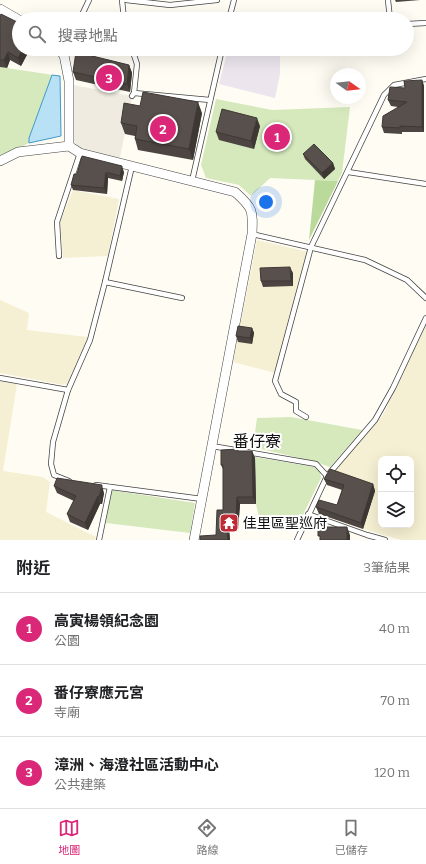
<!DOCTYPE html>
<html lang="zh-TW">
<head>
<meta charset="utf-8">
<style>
	body { margin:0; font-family:Bitter,"Noto Sans TC",serif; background:#f2f2f2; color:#202124 }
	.controls { position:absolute; right:12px; bottom:12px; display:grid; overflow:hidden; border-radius:8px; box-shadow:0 4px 16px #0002 }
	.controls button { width:36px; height:36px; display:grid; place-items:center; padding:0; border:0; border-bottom:1px solid #e0e0e0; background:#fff; color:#202124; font:20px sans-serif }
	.compass { position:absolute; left:330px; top:68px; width:36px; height:36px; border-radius:50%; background:#fff; box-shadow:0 4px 16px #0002; rotate:105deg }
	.you { position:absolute; left:266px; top:202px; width:14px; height:14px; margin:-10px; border:3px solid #fff; border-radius:50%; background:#1a73e8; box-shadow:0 0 0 6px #1a73e833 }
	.badge { display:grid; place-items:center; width:26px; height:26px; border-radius:50%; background:#db2777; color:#fff; font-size:13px; font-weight:700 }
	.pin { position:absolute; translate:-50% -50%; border:2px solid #fff; box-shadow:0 1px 4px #0006 }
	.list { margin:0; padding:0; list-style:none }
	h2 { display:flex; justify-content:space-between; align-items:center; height:52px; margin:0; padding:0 16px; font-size:17px }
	h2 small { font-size:13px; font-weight:400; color:#757577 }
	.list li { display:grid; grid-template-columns:26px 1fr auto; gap:12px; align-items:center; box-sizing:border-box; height:72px; padding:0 16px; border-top:1px solid #e0e0e0 }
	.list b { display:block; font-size:15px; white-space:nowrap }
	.list p { margin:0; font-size:13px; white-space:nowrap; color:#757577 }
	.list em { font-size:13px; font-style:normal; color:#757577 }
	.icon { flex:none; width:22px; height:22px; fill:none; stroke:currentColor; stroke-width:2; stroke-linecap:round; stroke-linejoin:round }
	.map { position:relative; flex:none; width:426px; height:540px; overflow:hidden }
	.search { position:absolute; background:#fff; box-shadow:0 4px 16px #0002; left:12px; right:12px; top:12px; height:44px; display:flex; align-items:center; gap:10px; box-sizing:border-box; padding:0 14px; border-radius:22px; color:#757577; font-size:15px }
	.sheet { height:268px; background:#fff }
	nav { display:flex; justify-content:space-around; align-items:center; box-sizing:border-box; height:56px; border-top:1px solid #e0e0e0; background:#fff; font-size:11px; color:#757577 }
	nav a { display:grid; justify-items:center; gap:2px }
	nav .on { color:#db2777 }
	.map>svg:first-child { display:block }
	.industrial { fill:#ece5ee }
	.farmland { fill:#f5f0d3; fill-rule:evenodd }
	.green { fill:#d5e9bc }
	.forest { fill:#bada9c }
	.plaza { fill:#f0ebe1 }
	.water { fill:#b8e1f5; stroke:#4199cb }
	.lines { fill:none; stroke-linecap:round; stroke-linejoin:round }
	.service-casing { stroke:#434343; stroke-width:6 }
	.minor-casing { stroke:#434343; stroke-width:10 }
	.service { stroke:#fff; stroke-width:4.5 }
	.minor { stroke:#fff; stroke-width:9 }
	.wall { fill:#4c4541 }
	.shaded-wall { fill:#3e3835 }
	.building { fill:#58504c; stroke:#3e3835 }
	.labels { text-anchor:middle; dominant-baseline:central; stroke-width:4; stroke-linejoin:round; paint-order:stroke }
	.poi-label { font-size:14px; fill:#101010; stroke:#fff; text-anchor:start }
	.quarter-label { font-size:16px; fill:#101010; stroke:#fff }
</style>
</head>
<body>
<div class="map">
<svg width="426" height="540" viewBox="0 0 426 540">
	<rect width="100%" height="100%" fill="#fffcf3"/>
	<!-- industrial -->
	<polygon class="industrial" points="228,49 280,49 280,74 275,98 219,84"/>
	<!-- farmland -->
	<g class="farmland">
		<polygon points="73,190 119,199 108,256 63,258 60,222"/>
		<polygon points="257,240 308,252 275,373 233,362"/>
		<polygon points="0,300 29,313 27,330 88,337 68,383 64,385 0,373"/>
		<path d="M426 325V540H401L363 529 375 491 331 475 383 415ZM381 459H411V525H381Z"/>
		<polygon points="0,381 17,384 3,471 43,477 50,482 46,512 96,537 95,540 0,540"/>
	</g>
	<!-- green -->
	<g class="green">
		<polygon points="0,67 60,76 61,136 29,143 0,158"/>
		<polygon points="216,99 272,110 350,107 342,173 338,181 270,178 251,196 239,185 206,178 201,165"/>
		<polygon points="291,417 362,430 330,467 316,462 253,447 257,418"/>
		<polygon points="255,457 314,467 320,471 321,478 318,484 298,525 261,526 256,504"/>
		<polygon points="111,490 195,503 190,533 106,523"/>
	</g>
	<!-- forest -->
	<polygon class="forest" points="315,180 338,181 309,240"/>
	<!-- plaza -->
	<polygon class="plaza" points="73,85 132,96 120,158 81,150 75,143 72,135"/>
	<!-- water -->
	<polygon class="water" points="52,75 60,76 61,136 29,143 29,138"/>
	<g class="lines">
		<!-- service casing -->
		<g class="service-casing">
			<g id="service">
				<polyline points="122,0 124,19"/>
				<polyline points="126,0 170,5 217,0"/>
				<polyline points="388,0 390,19"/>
				<polyline points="80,19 89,0"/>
				<polyline points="229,19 234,0"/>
				<polyline points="407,24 426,23"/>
				<polyline points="134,93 210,100"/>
				<polyline points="132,96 134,93 137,64 132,49"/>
				<polyline points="348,172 426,184"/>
				<polyline points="192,181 222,49"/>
				<polyline points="252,234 365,260 407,280 426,298"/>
				<polyline points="59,256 57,222 80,153"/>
				<polyline points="105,282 182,298"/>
				<polyline points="0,378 68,390"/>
				<polyline points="306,417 296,411 296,402 281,394 275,381 311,247 384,95 394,85 426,79"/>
				<polyline points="212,446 316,464 327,476"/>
				<polyline points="69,481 54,475 51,464 53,442 68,390 90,340 105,282 132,166"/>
				<polyline points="96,485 202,499"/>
				<polyline points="308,514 367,535 385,540"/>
				<polyline points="99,540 110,487"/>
				<polyline points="297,540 327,476 375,420 393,388 426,318"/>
			</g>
		</g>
		<!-- minor casing -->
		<g class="minor-casing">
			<g id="minor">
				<polyline points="0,9 19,20"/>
				<polyline points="58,49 64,55 69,81 69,146"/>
				<path d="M0 161 18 152 69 146 80 153 235 192C253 208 253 210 252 234L194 540"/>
			</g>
		</g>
		<!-- service -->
		<use href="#service" class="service"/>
		<!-- minor -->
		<use href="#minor" class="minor"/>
	</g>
	<!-- wall -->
	<g class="wall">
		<polygon points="395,0 420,0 396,2"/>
		<polygon points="0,16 19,49 30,49 21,66 10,60 7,68 0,67"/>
		<polygon points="361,49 391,49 391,50 362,52"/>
		<polygon points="129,65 132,73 130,92 76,80 73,72"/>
		<polygon points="422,80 424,86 424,132 402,132 402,134 384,133 382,127 398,107 391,106 388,100 405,88"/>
		<polygon points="140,106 202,113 193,160 138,150 135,139 135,136 125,134 121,123"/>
		<polygon points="260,126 254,149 219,140 216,132"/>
		<polygon points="303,154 333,163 335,169 324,179 305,159"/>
		<polygon points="124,172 122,181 108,178 107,194 73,190 71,185 77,174"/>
		<polygon points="293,273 293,286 263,287 261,281"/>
		<polygon points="252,328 254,333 252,344 238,342 236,336"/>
		<polygon points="238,449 238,451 252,451 255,458 256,504 240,504 238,530 229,529 230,540 200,540 216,535 223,510 223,469 221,465"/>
		<polygon points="324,479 373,484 375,491 363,529 319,514 316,507 337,505 342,490 327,485"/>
		<polygon points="54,486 104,493 102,504 100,504 88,530 70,522 67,514 74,501 57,493"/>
	</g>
	<!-- shaded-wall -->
	<g class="shaded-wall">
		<polygon points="23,49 30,49 21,66 18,58"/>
		<polygon points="8,52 10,60 7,68 4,60"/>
		<polygon points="129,65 132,73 130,92 127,84"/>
		<polygon points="422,80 424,86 424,132 422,127"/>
		<polygon points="198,102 202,113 193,160 189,149"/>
		<polygon points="257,118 260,126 254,149 251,141"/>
		<polygon points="333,163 335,169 324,179 322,173"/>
		<polygon points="122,166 124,172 122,181 120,176"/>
		<polygon points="106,172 108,178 107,194 104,188"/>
		<polygon points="290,267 293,273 293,286 291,281"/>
		<polygon points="252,328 254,333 252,344 250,338"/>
		<polygon points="252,451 255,458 256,504 253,497"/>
		<polygon points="373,484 375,491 363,529 361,523"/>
		<polygon points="102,485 104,493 102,504 99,497"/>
		<polygon points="98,496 100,504 88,530 85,523"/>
		<polygon points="237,497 240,504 238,530 236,523"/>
		<polygon points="226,522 229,529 230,540 228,540"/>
		<polygon points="347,527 350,535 350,540 347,540"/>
	</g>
	<!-- building -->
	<g class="building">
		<polygon points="1,14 17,22 19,25 19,49 23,49 18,58 8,52 4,60 0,60 0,16"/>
		<polygon points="76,52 129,65 127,84 73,72"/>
		<polygon points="422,80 422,127 400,126 400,128 382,127 383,116 407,102 388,100 390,87 405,88 404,81"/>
		<polygon points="143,92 198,102 189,149 135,139 137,126 121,123 124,103 140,106"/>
		<polygon points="222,109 257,118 251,141 216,132"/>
		<polygon points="314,144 333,163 322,173 303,154"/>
		<polygon points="82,156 122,166 120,176 106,172 104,188 71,185 74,174 77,174"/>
		<polygon points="290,267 291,281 261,281 260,268"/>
		<polygon points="238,326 252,328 250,338 236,336"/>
		<polygon points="238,449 238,451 252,451 253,497 237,497 236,523 226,522 228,540 200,540 200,536 216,535 217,510 223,510 223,465 221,465 221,450"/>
		<polygon points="330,469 373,484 361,523 316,507 319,500 337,505 344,485 324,479"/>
		<polygon points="57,478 102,485 99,497 98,496 85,523 67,514 76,496 54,486"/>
		<polygon points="318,527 347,527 347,540 320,540 320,536 318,536"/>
	</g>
	<!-- icons -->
	<defs>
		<g id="temple-square" transform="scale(1)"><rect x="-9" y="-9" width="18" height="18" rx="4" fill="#be2a36" stroke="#fff"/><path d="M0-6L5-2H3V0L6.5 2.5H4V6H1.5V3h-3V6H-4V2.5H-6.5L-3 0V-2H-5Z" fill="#fff"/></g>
	</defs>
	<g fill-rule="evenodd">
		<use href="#temple-square" x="229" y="523"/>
	</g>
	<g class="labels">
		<!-- poi labels -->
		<g class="poi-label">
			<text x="243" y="523">佳里區聖巡府</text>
		</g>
		<!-- quarter labels -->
		<g class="quarter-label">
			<text x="257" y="441">番仔寮</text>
		</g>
	</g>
</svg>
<div class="controls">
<button><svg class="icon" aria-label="locate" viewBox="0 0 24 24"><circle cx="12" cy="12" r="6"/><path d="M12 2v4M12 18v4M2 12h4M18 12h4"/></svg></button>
<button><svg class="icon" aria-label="layers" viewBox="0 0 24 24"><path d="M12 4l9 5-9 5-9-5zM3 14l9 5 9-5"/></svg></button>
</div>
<svg class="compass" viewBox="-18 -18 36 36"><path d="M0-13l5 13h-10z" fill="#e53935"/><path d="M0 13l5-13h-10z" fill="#757577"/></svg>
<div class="you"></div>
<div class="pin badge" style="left:277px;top:137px">1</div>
<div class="pin badge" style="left:163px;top:129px">2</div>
<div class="pin badge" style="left:109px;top:78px">3</div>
<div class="search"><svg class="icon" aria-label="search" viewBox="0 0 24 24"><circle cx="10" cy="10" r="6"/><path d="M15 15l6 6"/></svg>搜尋地點</div>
</div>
<section class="sheet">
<h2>附近<small>3筆結果</small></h2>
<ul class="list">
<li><span class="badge">1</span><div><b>高寅楊領紀念園</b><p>公園</p></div><em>40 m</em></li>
<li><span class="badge">2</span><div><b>番仔寮應元宮</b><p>寺廟</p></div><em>70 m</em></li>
<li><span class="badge">3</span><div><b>漳洲、海澄社區活動中心</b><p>公共建築</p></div><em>120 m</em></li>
</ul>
</section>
<nav>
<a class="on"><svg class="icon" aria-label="map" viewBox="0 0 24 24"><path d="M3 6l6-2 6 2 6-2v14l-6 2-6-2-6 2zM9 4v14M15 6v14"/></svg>地圖</a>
<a><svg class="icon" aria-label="directions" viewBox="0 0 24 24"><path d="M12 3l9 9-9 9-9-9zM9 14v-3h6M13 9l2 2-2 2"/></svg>路線</a>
<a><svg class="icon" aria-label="saved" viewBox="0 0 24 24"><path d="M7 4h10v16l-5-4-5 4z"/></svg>已儲存</a>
</nav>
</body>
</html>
